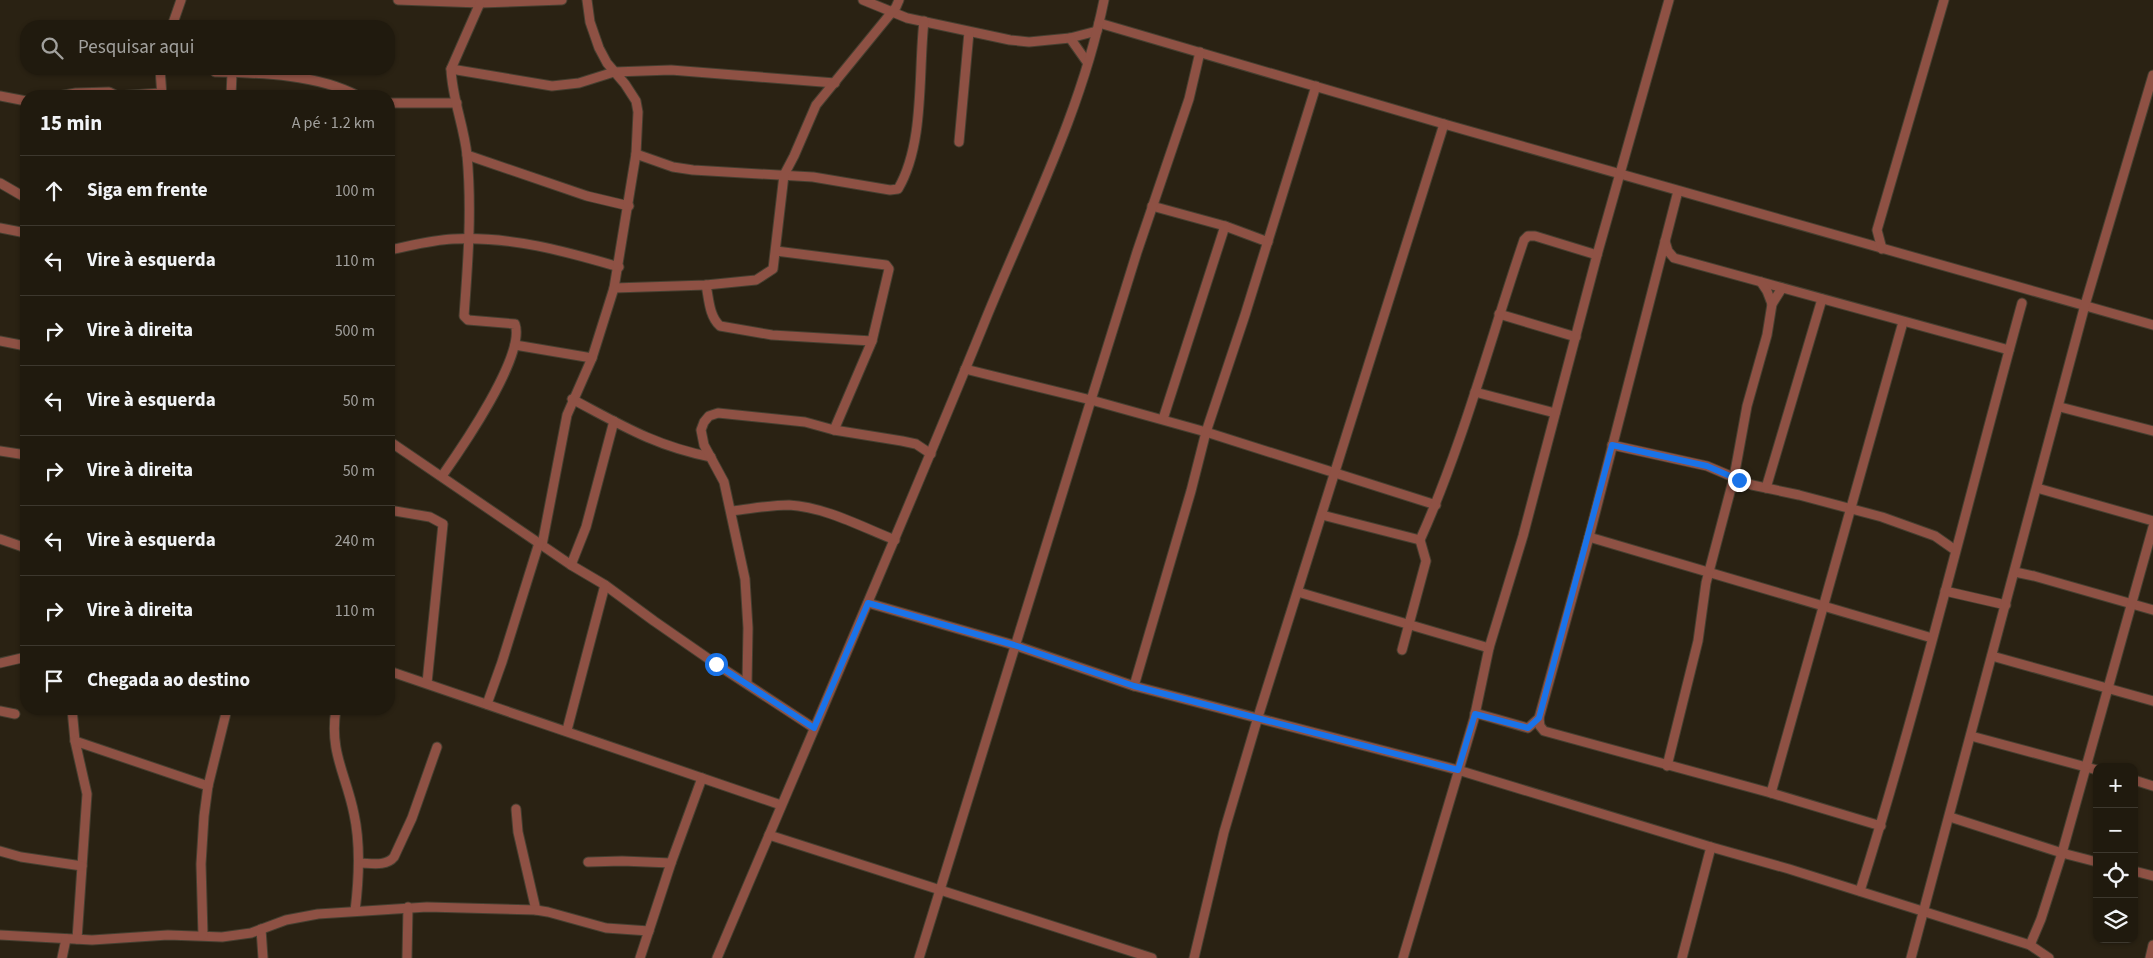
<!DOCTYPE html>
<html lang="pt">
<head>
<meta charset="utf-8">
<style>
	body { margin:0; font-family:"Source Sans 3",sans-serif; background:#2d271c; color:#f1f3f6 }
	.controls { position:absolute; right:15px; bottom:15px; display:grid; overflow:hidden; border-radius:10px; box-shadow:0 1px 4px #0004 }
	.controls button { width:45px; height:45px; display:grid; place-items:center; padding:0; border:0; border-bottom:1px solid #3d382e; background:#201a0e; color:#f1f3f6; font:25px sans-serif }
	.stop { position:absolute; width:15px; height:15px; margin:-11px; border:4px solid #1a73e8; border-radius:50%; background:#fff }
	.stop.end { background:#1a73e8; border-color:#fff; box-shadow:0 1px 5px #0008 }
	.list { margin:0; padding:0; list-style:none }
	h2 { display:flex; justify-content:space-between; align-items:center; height:65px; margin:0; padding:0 20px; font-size:21px }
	h2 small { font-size:16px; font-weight:400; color:#a2a19e }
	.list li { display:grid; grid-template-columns:32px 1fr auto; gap:15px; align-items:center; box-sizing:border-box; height:70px; padding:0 20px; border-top:1px solid #3d382e }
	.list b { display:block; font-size:19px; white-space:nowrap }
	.list em { font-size:16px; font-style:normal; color:#a2a19e }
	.icon { flex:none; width:28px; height:28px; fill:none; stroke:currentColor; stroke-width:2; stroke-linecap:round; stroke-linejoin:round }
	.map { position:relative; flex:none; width:2153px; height:958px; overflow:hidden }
	.search { position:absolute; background:#201a0e; box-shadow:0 1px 4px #0004; left:20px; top:20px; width:375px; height:55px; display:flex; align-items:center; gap:12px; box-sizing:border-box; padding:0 18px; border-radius:20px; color:#a2a19e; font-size:19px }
	.panel { position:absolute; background:#201a0e; box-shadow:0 1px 4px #0004; left:20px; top:90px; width:375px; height:625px; border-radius:20px }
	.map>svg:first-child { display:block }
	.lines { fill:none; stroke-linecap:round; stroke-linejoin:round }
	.minor-casing { stroke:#463f30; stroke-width:11 }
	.minor { stroke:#8e5144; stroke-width:9 }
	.route { stroke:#1a73e8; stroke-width:6 }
</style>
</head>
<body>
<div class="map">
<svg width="2153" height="958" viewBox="0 0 2153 958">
	<rect width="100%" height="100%" fill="#2a2213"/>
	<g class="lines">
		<!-- minor casing -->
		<g class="minor-casing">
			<g id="minor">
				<polyline points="398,0 480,3 562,0"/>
				<polyline points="863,0 907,18 1010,40 1029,42 1070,38 1097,31"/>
				<polyline points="1099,23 1444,124 2153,325"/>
				<polyline points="172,26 181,0"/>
				<polyline points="1070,38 1087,62"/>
				<polyline points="160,69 162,96"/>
				<polyline points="451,69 552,86 579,83 614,72 671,70 835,83"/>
				<path d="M215 72C261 73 317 74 358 96"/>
				<polyline points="0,96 26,101"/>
				<polyline points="59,96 76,93 109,92 117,96 161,93"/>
				<polyline points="231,96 232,73"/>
				<polyline points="389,103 457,103"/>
				<polyline points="959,142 969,32"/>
				<path d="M636 154 673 167 693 170 813 177 890 190 898 189C925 143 918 73 924 21"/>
				<polyline points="467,155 587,196 629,206"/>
				<polyline points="0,183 26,198"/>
				<polyline points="1152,206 1225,226 1268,242"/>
				<polyline points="0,228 26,233"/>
				<polyline points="1665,241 1668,251 1674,258 2009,350"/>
				<polyline points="1882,249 1877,230 1944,0"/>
				<path d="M389 250C410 246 431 240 453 239 510 236 565 251 619 267"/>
				<polyline points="776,251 886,265 889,269 872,341 834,430"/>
				<polyline points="1761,282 1767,291 1772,304"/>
				<path d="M706 285C709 299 709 316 720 326L772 335 872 341"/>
				<polyline points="614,288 706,285 756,280 773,269 784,175 794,156 816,105 896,7 899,0"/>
				<polyline points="1499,314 1576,337"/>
				<polyline points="0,341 26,346"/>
				<polyline points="515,345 592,358"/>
				<polyline points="965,369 1091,400 1206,432 1436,505"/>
				<polyline points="1475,392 1555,413"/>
				<path d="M572 399C621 425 655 446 711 457"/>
				<polyline points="2060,407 2153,431"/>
				<polyline points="1163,419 1225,226"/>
				<polyline points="389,441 571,565 605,585 654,621 716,664 814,728"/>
				<polyline points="1612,445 1707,466 1752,485 1799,495 1882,517 1935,536 1955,550"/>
				<polyline points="0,451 26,455"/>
				<path d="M442 476C461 449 526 355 515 324L468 320 464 316C468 262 472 209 467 155 464 126 452 98 451 69L480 3"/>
				<polyline points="1766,488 1822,299"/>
				<polyline points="2037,488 2153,521"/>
				<polyline points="389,510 430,517 443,524 427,683"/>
				<path d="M731 511C750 509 770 505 789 505 825 507 862 527 895 540"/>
				<polyline points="1322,515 1420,540"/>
				<polyline points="1589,537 1932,638"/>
				<polyline points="0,539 26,548"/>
				<polyline points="542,545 567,415 592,358 614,288 636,154 638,112 636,101 625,84 607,63 599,48 590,22 587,0"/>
				<polyline points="571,565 586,527 614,421"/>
				<polyline points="2015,572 2034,576 2153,610"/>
				<polyline points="1945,591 2006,605"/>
				<polyline points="1298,592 1489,648"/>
				<polyline points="868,603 1014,645 1134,686 1458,770 1711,847 1789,869 2030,945 2049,958"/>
				<path d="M1402 650 1426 561 1420 540C1463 444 1490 340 1524 240L1528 236H1535L1597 255"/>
				<polyline points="1992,656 2153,701"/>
				<polyline points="0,663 26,657"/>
				<polyline points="389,671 781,805"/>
				<polyline points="747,683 748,628 745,579 724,482 704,445 701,430 704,422 709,416 718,413 805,422 834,430 902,441 916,444 931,454"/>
				<polyline points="1134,686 1191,491 1206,432 1245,315 1316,86"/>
				<polyline points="487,704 502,662 539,543"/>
				<polyline points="72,709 75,741 87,794 77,939"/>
				<path d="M336 709C329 752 346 774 354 814 361 846 359 879 355 911"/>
				<polyline points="0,711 15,714"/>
				<polyline points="1475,713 1528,728 1539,718 1540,726 1544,731 1771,793 1881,826"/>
				<polyline points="1539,718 1589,537 1678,191"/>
				<polyline points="567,730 605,585"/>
				<polyline points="1971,736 2097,770"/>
				<polyline points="75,741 208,786"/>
				<polyline points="1667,766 1698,641 1706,583 1734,477 1747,406 1767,335 1772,304 1782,288"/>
				<polyline points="2134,780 2153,786"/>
				<polyline points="1771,793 1903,322"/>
				<polyline points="516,809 518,832 536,910"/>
				<polyline points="1950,817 2062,853 2097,862"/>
				<polyline points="769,835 1152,958"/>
				<polyline points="0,851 21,857 82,866"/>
				<polyline points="588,862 622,861 671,863"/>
				<path d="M359 863C370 863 386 867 394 857L412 818 437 747"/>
				<polyline points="2134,871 2153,876"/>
				<path d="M1860 891C1921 697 1968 499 2022 303"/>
				<polyline points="261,929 263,958"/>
				<polyline points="0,935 92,940 168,935 222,937 251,933 286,920 318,914 427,907 536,910 548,912 606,928 649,931"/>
				<polyline points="203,935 201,864 204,816 208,786 227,709"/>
				<polyline points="2030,945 2041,919 2062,853 2153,527"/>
				<polyline points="62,958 66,939"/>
				<polyline points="407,958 408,907"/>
				<polyline points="640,958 671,863 702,778"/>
				<path d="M717 958C806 747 897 537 983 326 1026 219 1081 114 1104 0"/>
				<polyline points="919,958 1091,400 1137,252 1189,99 1200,52"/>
				<polyline points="1194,958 1224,832 1258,717 1444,124"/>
				<polyline points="1403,958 1474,719 1489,648 1523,536 1597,255 1669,0"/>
				<polyline points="1682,958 1711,847"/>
				<polyline points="1911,958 2085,305 2153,75"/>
				<polyline points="2150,958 2153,945"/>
			</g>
		</g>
		<!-- minor -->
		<use href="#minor" class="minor"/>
	</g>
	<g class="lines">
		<!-- route -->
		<polyline class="route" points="716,664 814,728 868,603 1014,645 1134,686 1458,770 1475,714 1528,728 1539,718 1612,445 1707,466 1739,480"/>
	</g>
</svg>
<div class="controls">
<button>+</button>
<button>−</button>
<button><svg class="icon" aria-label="locate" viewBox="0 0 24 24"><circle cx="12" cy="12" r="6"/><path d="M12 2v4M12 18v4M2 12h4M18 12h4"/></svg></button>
<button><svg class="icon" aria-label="layers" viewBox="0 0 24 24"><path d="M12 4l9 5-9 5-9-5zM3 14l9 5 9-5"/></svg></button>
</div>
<div class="stop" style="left:716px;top:664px"></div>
<div class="stop end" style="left:1739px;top:480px"></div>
<div class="search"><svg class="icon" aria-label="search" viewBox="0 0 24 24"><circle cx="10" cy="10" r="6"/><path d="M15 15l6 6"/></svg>Pesquisar aqui</div>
<section class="panel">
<h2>15 min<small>A pé · 1.2 km</small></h2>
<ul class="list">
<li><svg class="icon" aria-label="ahead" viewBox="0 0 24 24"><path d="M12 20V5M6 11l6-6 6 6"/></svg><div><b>Siga em frente</b></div><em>100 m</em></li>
<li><svg class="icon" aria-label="left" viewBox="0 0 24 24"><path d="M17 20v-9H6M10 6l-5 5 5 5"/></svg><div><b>Vire à esquerda</b></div><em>110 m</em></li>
<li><svg class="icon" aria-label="right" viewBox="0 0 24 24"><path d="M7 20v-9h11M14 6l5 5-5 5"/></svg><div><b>Vire à direita</b></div><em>500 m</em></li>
<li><svg class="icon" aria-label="left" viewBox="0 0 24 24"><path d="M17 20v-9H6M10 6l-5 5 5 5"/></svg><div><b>Vire à esquerda</b></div><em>50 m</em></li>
<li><svg class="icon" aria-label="right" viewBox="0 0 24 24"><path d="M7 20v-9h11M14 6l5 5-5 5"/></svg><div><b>Vire à direita</b></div><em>50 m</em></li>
<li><svg class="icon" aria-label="left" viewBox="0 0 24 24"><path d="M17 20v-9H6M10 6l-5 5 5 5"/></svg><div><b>Vire à esquerda</b></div><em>240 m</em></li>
<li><svg class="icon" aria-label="right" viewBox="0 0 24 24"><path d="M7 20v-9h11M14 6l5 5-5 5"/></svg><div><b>Vire à direita</b></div><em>110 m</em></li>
<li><svg class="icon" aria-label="arrive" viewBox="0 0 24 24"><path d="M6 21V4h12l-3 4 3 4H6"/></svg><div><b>Chegada ao destino</b></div></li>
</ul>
</section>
</div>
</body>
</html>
